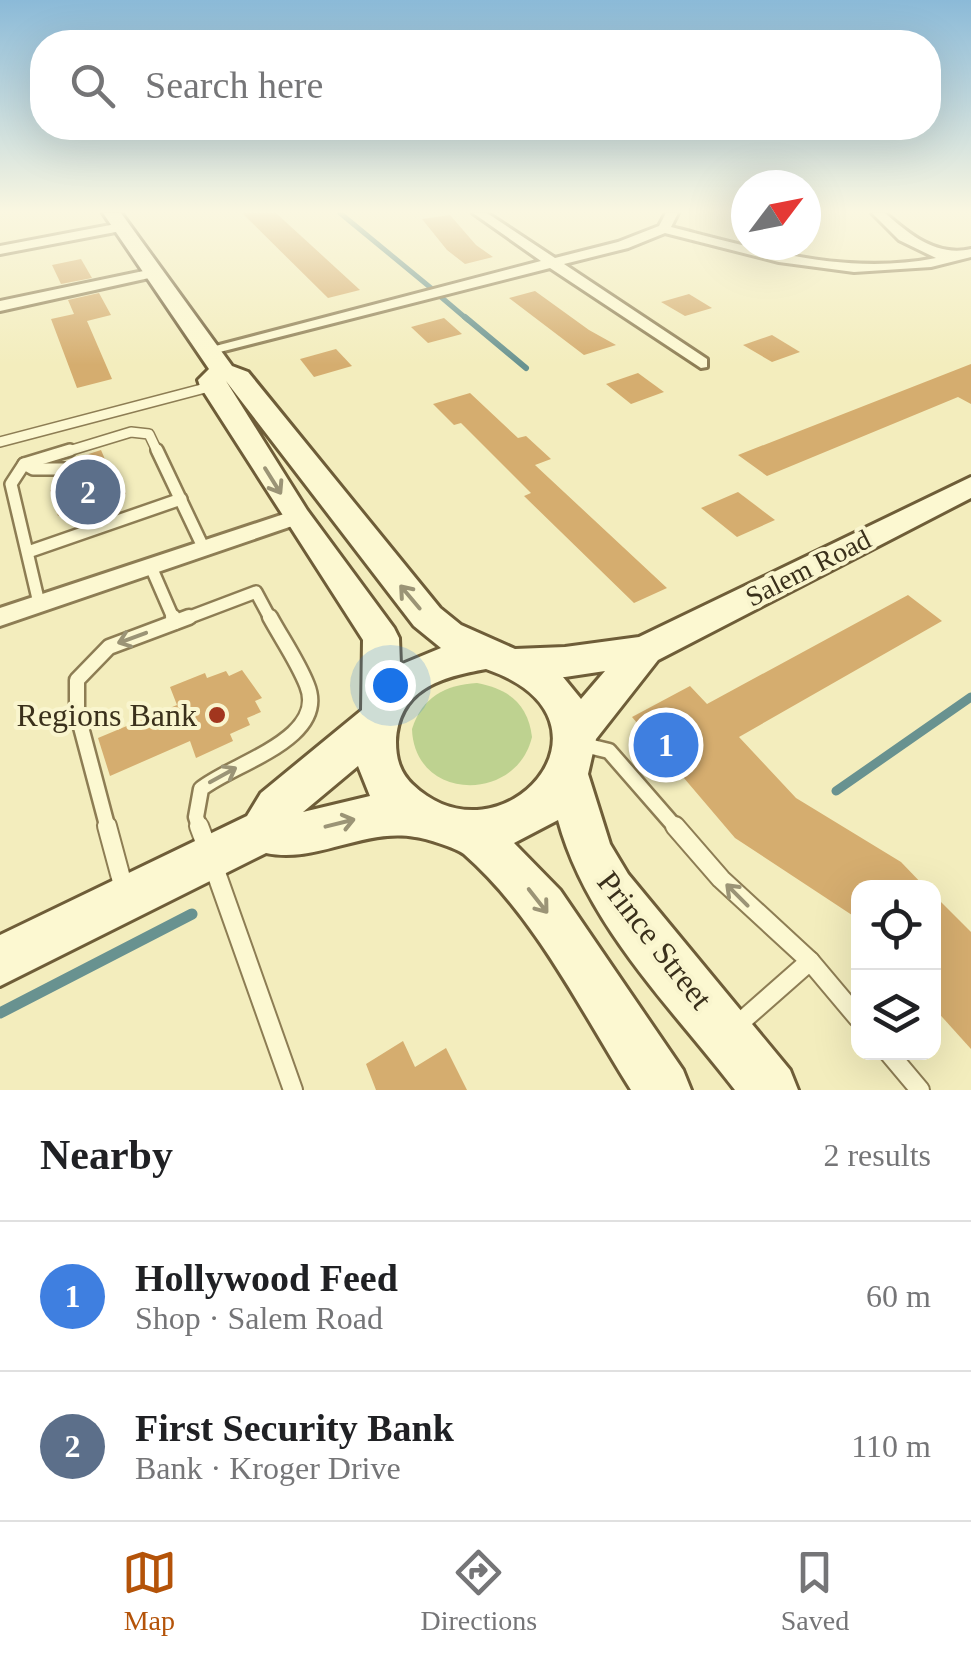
<!DOCTYPE html>
<html lang="en">
<head>
<meta charset="utf-8">
<style>
	body { margin:0; font-family:"Times New Roman",serif; background:#f2f2f2; color:#202124 }
	.controls { position:absolute; right:30px; bottom:30px; display:grid; overflow:hidden; border-radius:20px; box-shadow:0 10px 40px #0002 }
	.controls button { width:90px; height:90px; display:grid; place-items:center; padding:0; border:0; border-bottom:2px solid #e0e0e0; background:#fff; color:#202124; font:50px sans-serif }
	.compass { position:absolute; left:731px; top:170px; width:90px; height:90px; border-radius:50%; background:#fff; box-shadow:0 10px 40px #0002; rotate:58deg }
	.you { position:absolute; left:390px; top:685px; width:35px; height:35px; margin:-25px; border:8px solid #fff; border-radius:50%; background:#1a73e8; box-shadow:0 0 0 15px #1a73e833 }
	.badge { display:grid; place-items:center; width:65px; height:65px; border-radius:50%; background:#b45309; color:#fff; font-size:32px; font-weight:700 }
	.pin { position:absolute; translate:-50% -50%; border:5px solid #fff; box-shadow:0 2px 10px #0006 }
	.list { margin:0; padding:0; list-style:none }
	h2 { display:flex; justify-content:space-between; align-items:center; height:130px; margin:0; padding:0 40px; font-size:42px }
	h2 small { font-size:32px; font-weight:400; color:#757577 }
	.list li { display:grid; grid-template-columns:65px 1fr auto; gap:30px; align-items:center; box-sizing:border-box; height:150px; padding:0 40px; border-top:2px solid #e0e0e0 }
	.list b { display:block; font-size:38px; white-space:nowrap }
	.list p { margin:0; font-size:32px; white-space:nowrap; color:#757577 }
	.list em { font-size:32px; font-style:normal; color:#757577 }
	.icon { flex:none; width:55px; height:55px; fill:none; stroke:currentColor; stroke-width:2; stroke-linecap:round; stroke-linejoin:round }
	.map { position:relative; flex:none; width:971px; height:1090px; overflow:hidden }
	.search { position:absolute; background:#fff; box-shadow:0 10px 40px #0002; left:30px; right:30px; top:30px; height:110px; display:flex; align-items:center; gap:25px; box-sizing:border-box; padding:0 35px; border-radius:40px; color:#757577; font-size:38px }
	.sheet { height:430px; background:#fff }
	nav { display:flex; justify-content:space-around; align-items:center; box-sizing:border-box; height:140px; border-top:2px solid #e0e0e0; background:#fff; font-size:28px; color:#757577 }
	nav a { display:grid; justify-items:center; gap:5px }
	nav .on { color:#b45309 }
	.map>svg:first-child { display:block }
	.green { fill:#bed290 }
	.lines { fill:none; stroke-linecap:round; stroke-linejoin:round }
	.stream-far3 { stroke:#689290; stroke-width:5 }
	.stream-far2 { stroke:#689290; stroke-width:6 }
	.stream-far1 { stroke:#689290; stroke-width:9 }
	.stream { stroke:#689290; stroke-width:11 }
	.building { fill:#d5ad6f }
	.lane-far3-casing { stroke:#8d7d54; stroke-width:12 }
	.lane-far2-casing { stroke:#8d7d54; stroke-width:16 }
	.lane-far1-casing { stroke:#8d7d54; stroke-width:19 }
	.lane-casing { stroke:#8d7d54; stroke-width:22 }
	.street-casing { stroke:#8d7d54; stroke-width:6 }
	.secondary-casing { stroke:#6e5d38; stroke-width:6 }
	.lane-far3 { stroke:#fcf8d1; stroke-width:9 }
	.lane-far2 { stroke:#fcf8d1; stroke-width:11 }
	.lane-far1 { stroke:#fcf8d1; stroke-width:14 }
	.lane { stroke:#fcf8d1; stroke-width:18 }
	.street { fill:#fcf8d1; fill-rule:evenodd }
	.secondary { fill:#fcf8d1; fill-rule:evenodd }
	.oneway { stroke:#9b9476 }
	.poi-dot { fill:#a2361e; stroke:#f9f5ce; stroke-width:4 }
	.labels { text-anchor:middle; dominant-baseline:central; stroke-width:8; stroke-linejoin:round; paint-order:stroke }
	.street-label { font-size:28px; fill:#3a301b; stroke:#f9f5ce }
	.near-poi-label { font-size:32px; fill:#3a301b; stroke:#f9f5ce; text-anchor:end }
	.near-street-label { font-size:32px; fill:#3a301b; stroke:#f9f5ce }
</style>
</head>
<body>
<div class="map">
<svg width="971" height="1090" viewBox="0 0 971 1090">
	<rect width="100%" height="100%" fill="#f3edbd"/>
	<!-- green -->
	<path class="green" d="M477 683C509 689 528 704 532 737 516 804 414 801 412 729 422 697 445 685 477 683Z"/>
	<g class="lines">
		<!-- stream-far3 -->
		<g class="stream-far3">
			<polyline points="340,213 431,288"/>
			<polyline points="441,297 468,320"/>
		</g>
		<!-- stream-far2 -->
		<polyline class="stream-far2" points="465,317 526,368"/>
		<!-- stream-far1 -->
		<polyline class="stream-far1" points="836,791 971,697"/>
		<!-- stream -->
		<polyline class="stream" points="0,1013 192,914"/>
	</g>
	<!-- building -->
	<g class="building">
		<polygon points="242,213 276,213 360,290 328,298"/>
		<polygon points="450,215 476,245 493,257 465,264 447,250 422,219"/>
		<polygon points="81,259 92,278 61,284 52,265"/>
		<polygon points="535,291 589,330 616,345 584,355 509,298"/>
		<polygon points="99,293 111,315 87,321 112,379 77,388 51,319 74,314 68,300"/>
		<polygon points="689,294 712,308 685,316 661,302"/>
		<polygon points="444,318 462,334 428,343 411,327"/>
		<polygon points="772,335 800,352 772,362 743,345"/>
		<polygon points="336,349 352,366 314,377 300,359"/>
		<polygon points="971,364 971,404 958,397 767,476 738,455"/>
		<polygon points="638,373 664,392 631,404 606,384"/>
		<polygon points="470,393 518,438 526,436 551,459 535,465 667,588 634,603 524,496 531,493 461,423 454,425 433,404"/>
		<polygon points="101,450 110,471 117,469 126,494 58,516 50,490 78,481 76,465 70,460"/>
		<polygon points="738,492 775,520 737,537 701,508"/>
		<polygon points="908,595 942,621 739,737 796,798 901,862 926,888 858,888 858,919 735,838 632,717 690,686 707,704"/>
		<polygon points="242,670 262,698 255,701 261,712 247,718 250,725 230,734 233,741 196,758 190,741 110,776 98,738 177,705 170,687 205,673 207,678 226,671 229,676"/>
		<polygon points="934,895 971,932 971,1049 934,1008"/>
		<polygon points="403,1041 415,1067 446,1048 467,1090 376,1090 366,1064"/>
	</g>
	<g class="lines">
		<!-- lane-far3 casing -->
		<g class="lane-far3-casing">
			<g id="lane-far3">
				<polyline points="0,442 213,386"/>
				<polyline points="62,453 131,432 149,434 158,453"/>
			</g>
		</g>
		<!-- lane-far2 casing -->
		<g class="lane-far2-casing">
			<g id="lane-far2">
				<polyline points="157,450 204,549"/>
				<polyline points="24,464 33,469 68,469"/>
				<polyline points="28,552 181,499"/>
				<polyline points="151,567 174,620"/>
				<polyline points="39,603 11,484 24,464 70,450"/>
				<polyline points="182,620 256,592 271,620"/>
			</g>
		</g>
		<!-- lane-far1 casing -->
		<g class="lane-far1-casing">
			<g id="lane-far1">
				<polyline points="173,617 175,622"/>
				<polyline points="580,744 609,751 677,829"/>
				<polyline points="108,829 77,712 77,680 109,647 189,617"/>
				<path d="M200 829 196 817 201 789C233 763 329 739 307 685 298 662 282 639 270 617"/>
			</g>
		</g>
		<!-- lane casing -->
		<g class="lane-casing">
			<g id="lane">
				<polyline points="107,826 124,889"/>
				<polyline points="199,826 208,850"/>
				<polyline points="675,826 721,879 810,961"/>
				<polyline points="214,867 293,1090"/>
				<polyline points="735,1027 810,961 858,1018"/>
				<polyline points="888,1052 920,1090"/>
			</g>
		</g>
		<!-- street casing -->
		<g class="street-casing">
			<g id="street">
				<path d="M473 213H487L555 258 618 242 659 226 666 213H678L671 227C758 249 846 276 936 258L899 240 872 213H885C910 235 937 257 971 249V257L931 267 854 272 779 262 665 233 628 248 564 264 707 359V367L701 368 550 268 208 355 200 350 541 261Z"/>
				<polygon points="121,223 127,227 126,230 0,254 0,246"/>
				<polygon points="153,269 160,273 158,276 0,311 0,301"/>
				<polygon points="296,510 307,517 304,522 0,626 0,608"/>
			</g>
		</g>
		<!-- secondary casing -->
		<g class="secondary-casing">
			<path id="secondary" d="M103 213H121L232 366 248 372 440 608 461 625 515 649 565 647 639 637 971 477V498L658 660 596 739 588 774 610 844 628 874 790 1070 798 1090H735C670 1006 586 924 558 820L514 843 560 890 683 1070 691 1090H631C581 1011 535 916 464 854 456 848 426 838 415 837 363 828 316 864 266 853L0 986V935L247 816 261 793 362 710 363 640 200 386 198 380 209 369ZM226 381 414 626 441 648 400 665 399 638 394 628 307 510ZM486 669C635 720 501 870 412 784 400 772 396 759 396 742 398 689 441 677 486 669ZM605 671 581 699 563 677H565ZM358 766 370 796 303 812Z"/>
		</g>
		<!-- lane-far3 -->
		<use href="#lane-far3" class="lane-far3"/>
		<!-- lane-far2 -->
		<use href="#lane-far2" class="lane-far2"/>
		<!-- lane-far1 -->
		<use href="#lane-far1" class="lane-far1"/>
		<!-- lane -->
		<use href="#lane" class="lane"/>
		<!-- street -->
		<use href="#street" class="street"/>
		<!-- secondary -->
		<use href="#secondary" class="secondary"/>
	</g>
	<!-- one-way arrows -->
	<defs><path id="oneway-shaft" d="M-6 0H5M1.5-3L5.5 0L1.5 3" fill="none" stroke-width="1.6" stroke-linecap="round" stroke-linejoin="round" transform="scale(2.5)"/></defs>
	<g class="oneway">
		<use href="#oneway-shaft" transform="translate(273 481) rotate(58)"/>
		<use href="#oneway-shaft" transform="translate(410 597) rotate(-130)"/>
		<use href="#oneway-shaft" transform="translate(132 638) rotate(160)"/>
		<use href="#oneway-shaft" transform="translate(223 775) rotate(-29)"/>
		<use href="#oneway-shaft" transform="translate(340 823) rotate(-14)"/>
		<use href="#oneway-shaft" transform="translate(737 895) rotate(-135)"/>
		<use href="#oneway-shaft" transform="translate(538 901) rotate(52)"/>
	</g>
	<!-- sky -->
	<linearGradient id="sky" x2="0" y2="1"><stop stop-color="#8bbad8"/><stop offset="0.58" stop-color="#faf7e1"/><stop offset="1" stop-color="#faf7e1" stop-opacity="0"/></linearGradient>
	<rect width="971" height="365" fill="url(#sky)"/>
	<!-- markers -->
	<circle class="poi-dot" cx="217" cy="715" r="10"/>
	<g class="labels">
		<!-- street labels -->
		<g class="street-label">
			<text transform="translate(808 568) rotate(-27)">Salem Road</text>
		</g>
		<!-- near-poi labels -->
		<g class="near-poi-label">
			<text x="197" y="715">Regions Bank</text>
		</g>
		<!-- near-street labels -->
		<g class="near-street-label">
			<text transform="translate(655 940) rotate(52)">Prince Street</text>
		</g>
	</g>
</svg>
<div class="controls">
<button><svg class="icon" aria-label="locate" viewBox="0 0 24 24"><circle cx="12" cy="12" r="6"/><path d="M12 2v4M12 18v4M2 12h4M18 12h4"/></svg></button>
<button><svg class="icon" aria-label="layers" viewBox="0 0 24 24"><path d="M12 4l9 5-9 5-9-5zM3 14l9 5 9-5"/></svg></button>
</div>
<svg class="compass" viewBox="-18 -18 36 36"><path d="M0-13l5 13h-10z" fill="#e53935"/><path d="M0 13l5-13h-10z" fill="#757577"/></svg>
<div class="you"></div>
<div class="pin badge" style="left:666px;top:745px;background:#3f7fe0">1</div>
<div class="pin badge" style="left:88px;top:492px;background:#5c6f8a">2</div>
<div class="search"><svg class="icon" aria-label="search" viewBox="0 0 24 24"><circle cx="10" cy="10" r="6"/><path d="M15 15l6 6"/></svg>Search here</div>
</div>
<section class="sheet">
<h2>Nearby<small>2 results</small></h2>
<ul class="list">
<li><span class="badge" style="background:#3f7fe0">1</span><div><b>Hollywood Feed</b><p>Shop · Salem Road</p></div><em>60 m</em></li>
<li><span class="badge" style="background:#5c6f8a">2</span><div><b>First Security Bank</b><p>Bank · Kroger Drive</p></div><em>110 m</em></li>
</ul>
</section>
<nav>
<a class="on"><svg class="icon" aria-label="map" viewBox="0 0 24 24"><path d="M3 6l6-2 6 2 6-2v14l-6 2-6-2-6 2zM9 4v14M15 6v14"/></svg>Map</a>
<a><svg class="icon" aria-label="directions" viewBox="0 0 24 24"><path d="M12 3l9 9-9 9-9-9zM9 14v-3h6M13 9l2 2-2 2"/></svg>Directions</a>
<a><svg class="icon" aria-label="saved" viewBox="0 0 24 24"><path d="M7 4h10v16l-5-4-5 4z"/></svg>Saved</a>
</nav>
</body>
</html>
